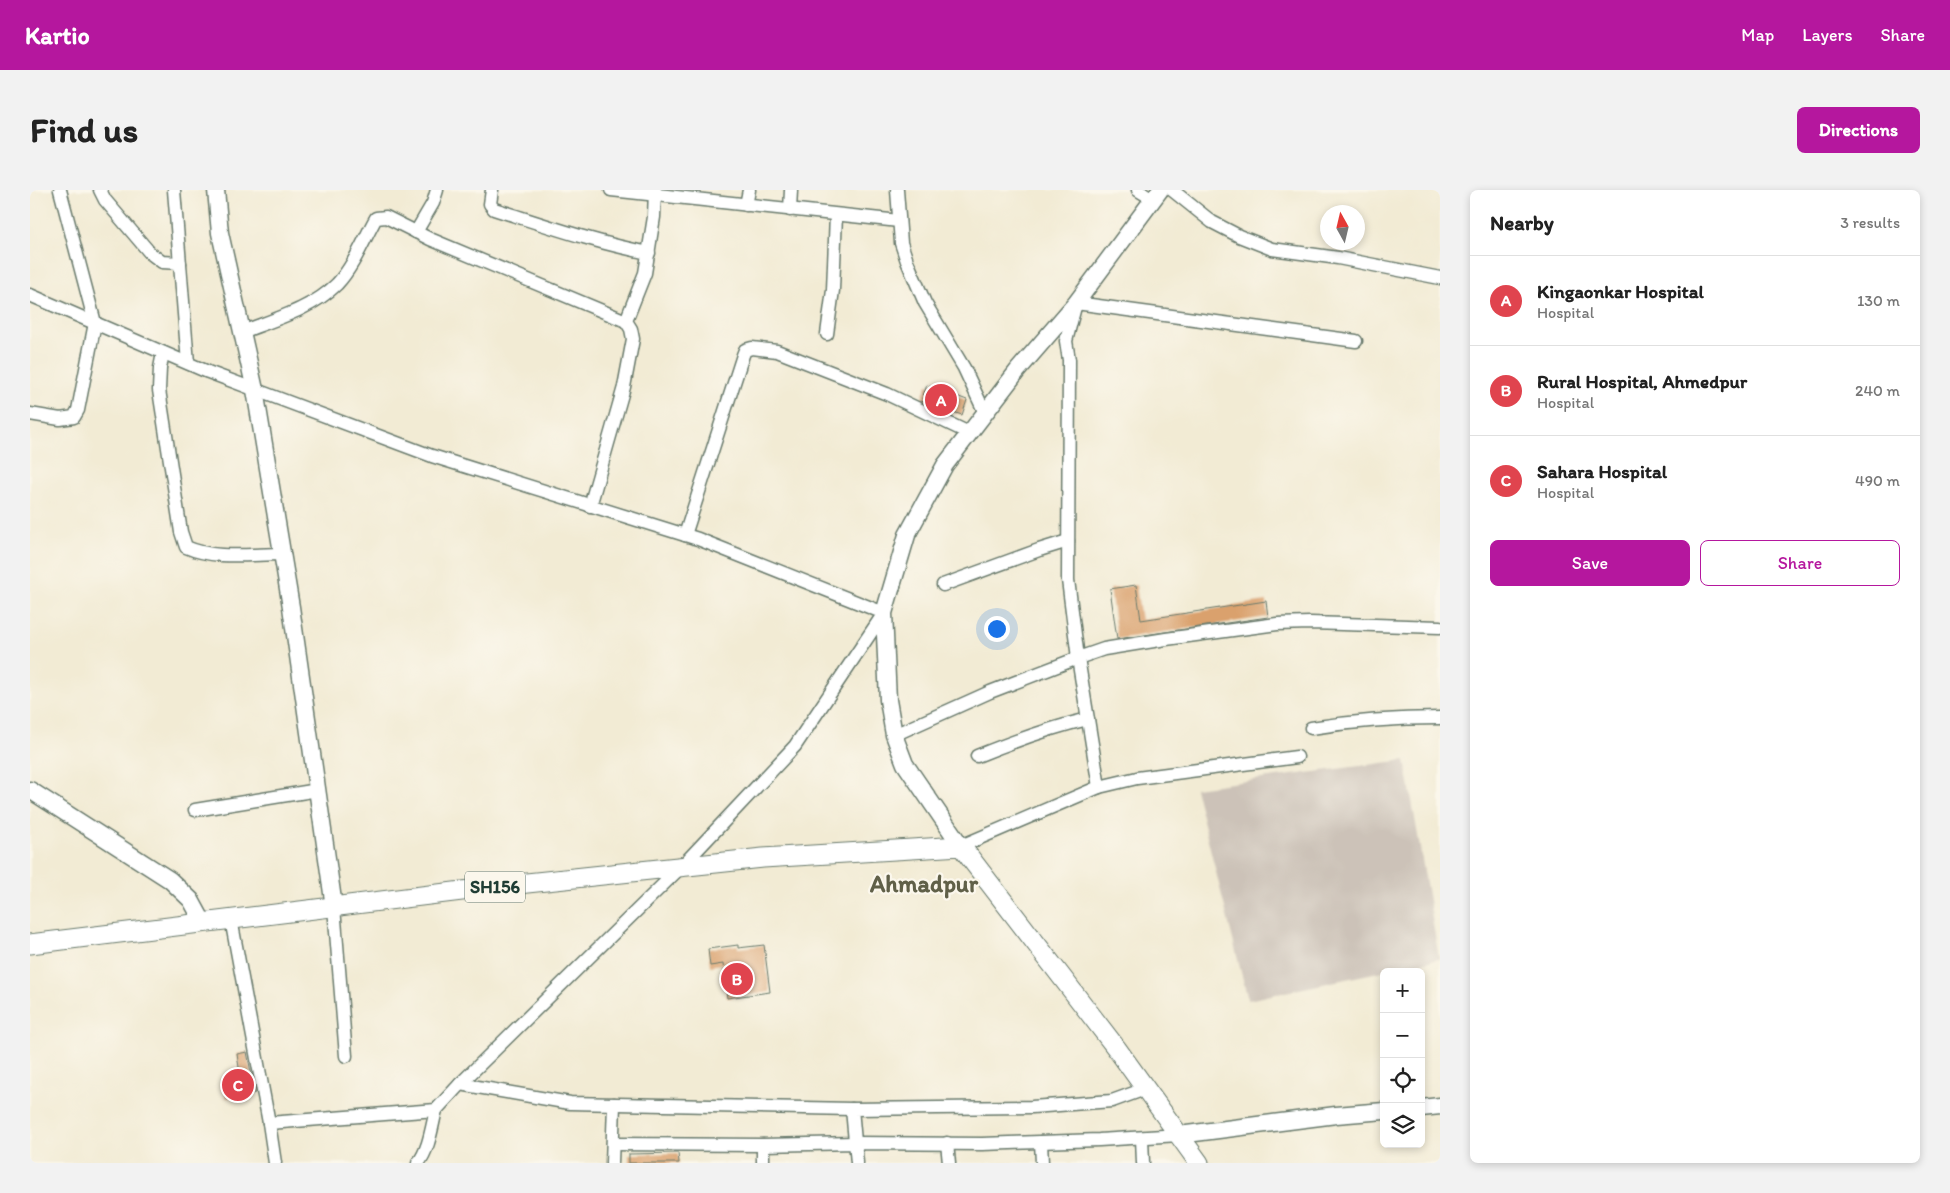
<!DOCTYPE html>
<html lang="en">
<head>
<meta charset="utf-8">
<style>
	body { margin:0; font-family:Itim,sans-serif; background:#f2f2f2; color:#222 }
	.controls { position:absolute; right:15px; bottom:15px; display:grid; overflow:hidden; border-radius:8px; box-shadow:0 2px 8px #0003 }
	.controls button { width:45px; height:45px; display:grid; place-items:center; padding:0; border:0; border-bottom:1px solid #e0e0e0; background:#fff; color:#222; font:25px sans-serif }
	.compass { position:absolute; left:1290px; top:15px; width:45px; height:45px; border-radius:50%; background:#fff; box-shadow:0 2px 8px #0003; rotate:352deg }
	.you { position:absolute; left:966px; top:438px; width:18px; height:18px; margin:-12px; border:4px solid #fff; border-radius:50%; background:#1a73e8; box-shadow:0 0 0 8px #1a73e833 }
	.badge { display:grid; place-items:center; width:32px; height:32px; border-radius:50%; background:#b5179e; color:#fff; font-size:16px; font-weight:700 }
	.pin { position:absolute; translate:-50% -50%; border:2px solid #fff; box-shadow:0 1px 5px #0006 }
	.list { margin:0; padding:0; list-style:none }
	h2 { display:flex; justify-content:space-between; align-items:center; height:65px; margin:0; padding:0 20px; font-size:21px }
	h2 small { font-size:16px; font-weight:400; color:#767676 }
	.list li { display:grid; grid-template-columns:32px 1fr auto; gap:15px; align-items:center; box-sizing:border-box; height:90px; padding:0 20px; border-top:1px solid #e0e0e0 }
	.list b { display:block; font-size:19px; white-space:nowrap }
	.list p { margin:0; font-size:16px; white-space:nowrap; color:#767676 }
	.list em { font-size:16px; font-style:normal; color:#767676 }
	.actions { display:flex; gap:10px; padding:15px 20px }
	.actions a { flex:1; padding:11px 0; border:1px solid #b5179e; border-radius:8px; text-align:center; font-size:18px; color:#b5179e }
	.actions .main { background:#b5179e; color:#fff }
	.icon { flex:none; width:28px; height:28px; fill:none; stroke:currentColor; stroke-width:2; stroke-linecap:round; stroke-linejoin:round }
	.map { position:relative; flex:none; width:1410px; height:973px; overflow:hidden; border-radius:8px }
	header { display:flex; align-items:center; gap:30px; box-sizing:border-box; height:70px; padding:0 25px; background:#b5179e; color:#fff }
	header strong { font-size:24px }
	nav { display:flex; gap:28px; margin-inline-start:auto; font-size:18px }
	.intro { display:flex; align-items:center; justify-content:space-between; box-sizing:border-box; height:120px; padding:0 30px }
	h1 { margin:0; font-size:35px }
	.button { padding:12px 22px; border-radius:8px; background:#b5179e; color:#fff; font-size:18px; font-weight:700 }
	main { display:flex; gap:30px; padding:0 30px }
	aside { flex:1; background:#fff; border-radius:8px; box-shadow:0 2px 8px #0003 }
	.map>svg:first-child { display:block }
	.industrial { fill:#ccc2b8 }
	.building { fill:#daa16d }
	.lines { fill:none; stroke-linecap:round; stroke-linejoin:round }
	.street-casing { stroke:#697a6c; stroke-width:15 }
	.secondary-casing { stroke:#697a6c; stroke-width:19 }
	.primary-casing { stroke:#697a6c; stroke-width:21 }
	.street { stroke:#fff; stroke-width:12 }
	.secondary { stroke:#fff; stroke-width:16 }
	.primary { stroke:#fff; stroke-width:19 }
	.labels { text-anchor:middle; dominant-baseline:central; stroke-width:4.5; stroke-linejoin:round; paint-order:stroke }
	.shield { fill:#fbf7ec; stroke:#61756b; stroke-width:1 }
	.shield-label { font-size:18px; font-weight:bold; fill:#1f3d34 }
	.district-label { font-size:24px; font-weight:bold; fill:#606048; stroke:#fbf7ec }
</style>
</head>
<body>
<header>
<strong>Kartio</strong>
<nav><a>Map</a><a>Layers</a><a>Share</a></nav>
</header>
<div class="intro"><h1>Find us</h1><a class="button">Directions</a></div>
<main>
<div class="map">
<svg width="1410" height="973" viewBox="0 0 1410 973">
	<rect width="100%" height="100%" fill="#fbf7ec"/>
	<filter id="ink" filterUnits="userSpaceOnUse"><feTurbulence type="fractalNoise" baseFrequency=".02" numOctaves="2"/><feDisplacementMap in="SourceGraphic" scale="10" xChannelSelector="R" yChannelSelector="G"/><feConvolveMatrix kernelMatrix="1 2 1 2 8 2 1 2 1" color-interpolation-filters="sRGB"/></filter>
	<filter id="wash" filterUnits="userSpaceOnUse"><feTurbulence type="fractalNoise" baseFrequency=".0096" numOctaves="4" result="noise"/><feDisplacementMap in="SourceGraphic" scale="20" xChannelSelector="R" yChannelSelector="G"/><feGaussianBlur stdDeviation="1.12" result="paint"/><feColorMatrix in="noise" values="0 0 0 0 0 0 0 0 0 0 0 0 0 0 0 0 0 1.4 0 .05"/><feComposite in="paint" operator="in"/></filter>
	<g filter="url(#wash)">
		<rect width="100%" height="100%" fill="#f2ebd4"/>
		<!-- industrial -->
		<polygon class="industrial" points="1375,570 1409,769 1218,810 1165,598"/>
		<g id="blocks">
			<!-- building -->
			<g class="building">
				<polygon points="897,195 937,210 932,225 891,211"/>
				<polygon points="1106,395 1111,430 1236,411 1238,427 1087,449 1080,399"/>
				<polygon points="708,755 708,758 734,755 740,802 697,808 693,774 680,776 678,759"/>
				<polygon points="217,862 225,903 196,908 193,887 210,884 207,864"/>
				<polygon points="648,963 649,973 599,973 599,964"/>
			</g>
		</g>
	</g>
	<g filter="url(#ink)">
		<use href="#blocks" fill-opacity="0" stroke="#697a6c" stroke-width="1"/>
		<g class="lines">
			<!-- street casing -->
			<g class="street-casing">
				<g id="street">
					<polyline points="70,0 75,10 120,63 132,72 150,73"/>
					<polyline points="144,0 158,173"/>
					<path d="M462 0 460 14 464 19C515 35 566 53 619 63"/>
					<polyline points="581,0 869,31"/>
					<polyline points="867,0 871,53 877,71 895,113 934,178 955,223"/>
					<polyline points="1108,0 1123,9"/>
					<polyline points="1142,0 1182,32 1209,46 1242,59 1308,68 1410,88"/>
					<polyline points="716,15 719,0"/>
					<polyline points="760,20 761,0"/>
					<polyline points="386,42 403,13 407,0"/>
					<polyline points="0,105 178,182 402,266 668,349 854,423 765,556 651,677 430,894 540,913 822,919"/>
					<path d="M212 142C245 129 282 119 307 94 324 76 334 49 346 28L356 27 400 49 596 131"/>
					<polyline points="797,144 803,100 806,25"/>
					<path d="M133 163 130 178 129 200 151 342 156 357C185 370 221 364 252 364"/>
					<polyline points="0,224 30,229 44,227 48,220 65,133 30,0"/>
					<polyline points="560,316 594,197 603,149 601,139 596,131 615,83 624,27 625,0"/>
					<polyline points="655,345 713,165 715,160 722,158 747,161 857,204 939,243"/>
					<polyline points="913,395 1009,360 1038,351"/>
					<path d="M1281 538C1325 531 1366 528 1410 528"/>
					<polyline points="864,545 960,502 1048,468 1074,459 1136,449 1247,434 1280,433 1410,437"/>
					<path d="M947 566C984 551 1019 538 1058 529"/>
					<polyline points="1069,597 1048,468 1038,390 1039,170 1036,151 1046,113 1326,151"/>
					<polyline points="165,620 288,600"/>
					<polyline points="931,656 1069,597 1107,588 1267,567"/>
					<polyline points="304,717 316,866"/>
					<polyline points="201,729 239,933 406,920 430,894"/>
					<polyline points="239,933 245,973"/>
					<polyline points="1112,948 1113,973"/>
					<polyline points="1011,952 1012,973"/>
					<polyline points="917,953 919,973"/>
					<polyline points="583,954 733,955 825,953 952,954 1069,950 1149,945"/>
					<polyline points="733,955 733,973"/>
					<path d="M388 973C399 960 402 936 406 920"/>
					<polyline points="582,973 584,914"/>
					<polyline points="827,973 822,919 1002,917 1082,911 1115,899"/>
				</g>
			</g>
			<!-- secondary casing -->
			<g class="secondary-casing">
				<g id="secondary">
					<polyline points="186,0 190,43 225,200 261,417 304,717"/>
					<polyline points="0,600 140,690 161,710 173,732"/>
					<polyline points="931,656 875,574 864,545 858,510 854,423 877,345 915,275 988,180 1046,113 1130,0"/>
					<polyline points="1391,918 1410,916"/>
					<polyline points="1149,945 1306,925 1354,921"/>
				</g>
			</g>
			<!-- primary casing -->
			<g class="primary-casing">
				<polyline id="primary" points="0,754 497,693 733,668 931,656 1087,859 1169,973"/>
			</g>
			<!-- street -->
			<use href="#street" class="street"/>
			<!-- secondary -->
			<use href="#secondary" class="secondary"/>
			<!-- primary -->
			<use href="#primary" class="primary"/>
		</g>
	</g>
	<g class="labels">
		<!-- shield labels -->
		<rect class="shield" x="435" y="681.5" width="60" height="31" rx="4"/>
		<g class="shield-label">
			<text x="465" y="697">SH156</text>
		</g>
		<!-- district labels -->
		<g class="district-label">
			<text x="894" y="693">Ahmadpur</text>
		</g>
	</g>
</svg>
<div class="controls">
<button>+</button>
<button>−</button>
<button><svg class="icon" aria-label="locate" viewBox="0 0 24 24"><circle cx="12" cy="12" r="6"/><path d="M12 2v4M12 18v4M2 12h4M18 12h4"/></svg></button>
<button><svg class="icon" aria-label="layers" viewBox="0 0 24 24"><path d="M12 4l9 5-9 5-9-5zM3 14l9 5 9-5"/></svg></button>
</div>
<svg class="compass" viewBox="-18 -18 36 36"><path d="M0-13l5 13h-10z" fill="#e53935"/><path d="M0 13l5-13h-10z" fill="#767676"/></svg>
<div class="you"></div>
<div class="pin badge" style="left:911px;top:210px;background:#e0444e">A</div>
<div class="pin badge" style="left:707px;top:789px;background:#e0444e">B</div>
<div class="pin badge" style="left:208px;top:895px;background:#e0444e">C</div>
</div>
<aside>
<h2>Nearby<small>3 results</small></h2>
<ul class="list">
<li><span class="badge" style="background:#e0444e">A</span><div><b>Kingaonkar Hospital</b><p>Hospital</p></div><em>130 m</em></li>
<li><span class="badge" style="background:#e0444e">B</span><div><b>Rural Hospital, Ahmedpur</b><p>Hospital</p></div><em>240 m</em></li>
<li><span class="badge" style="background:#e0444e">C</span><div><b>Sahara Hospital</b><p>Hospital</p></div><em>490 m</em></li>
</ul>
<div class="actions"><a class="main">Save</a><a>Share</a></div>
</aside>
</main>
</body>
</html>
